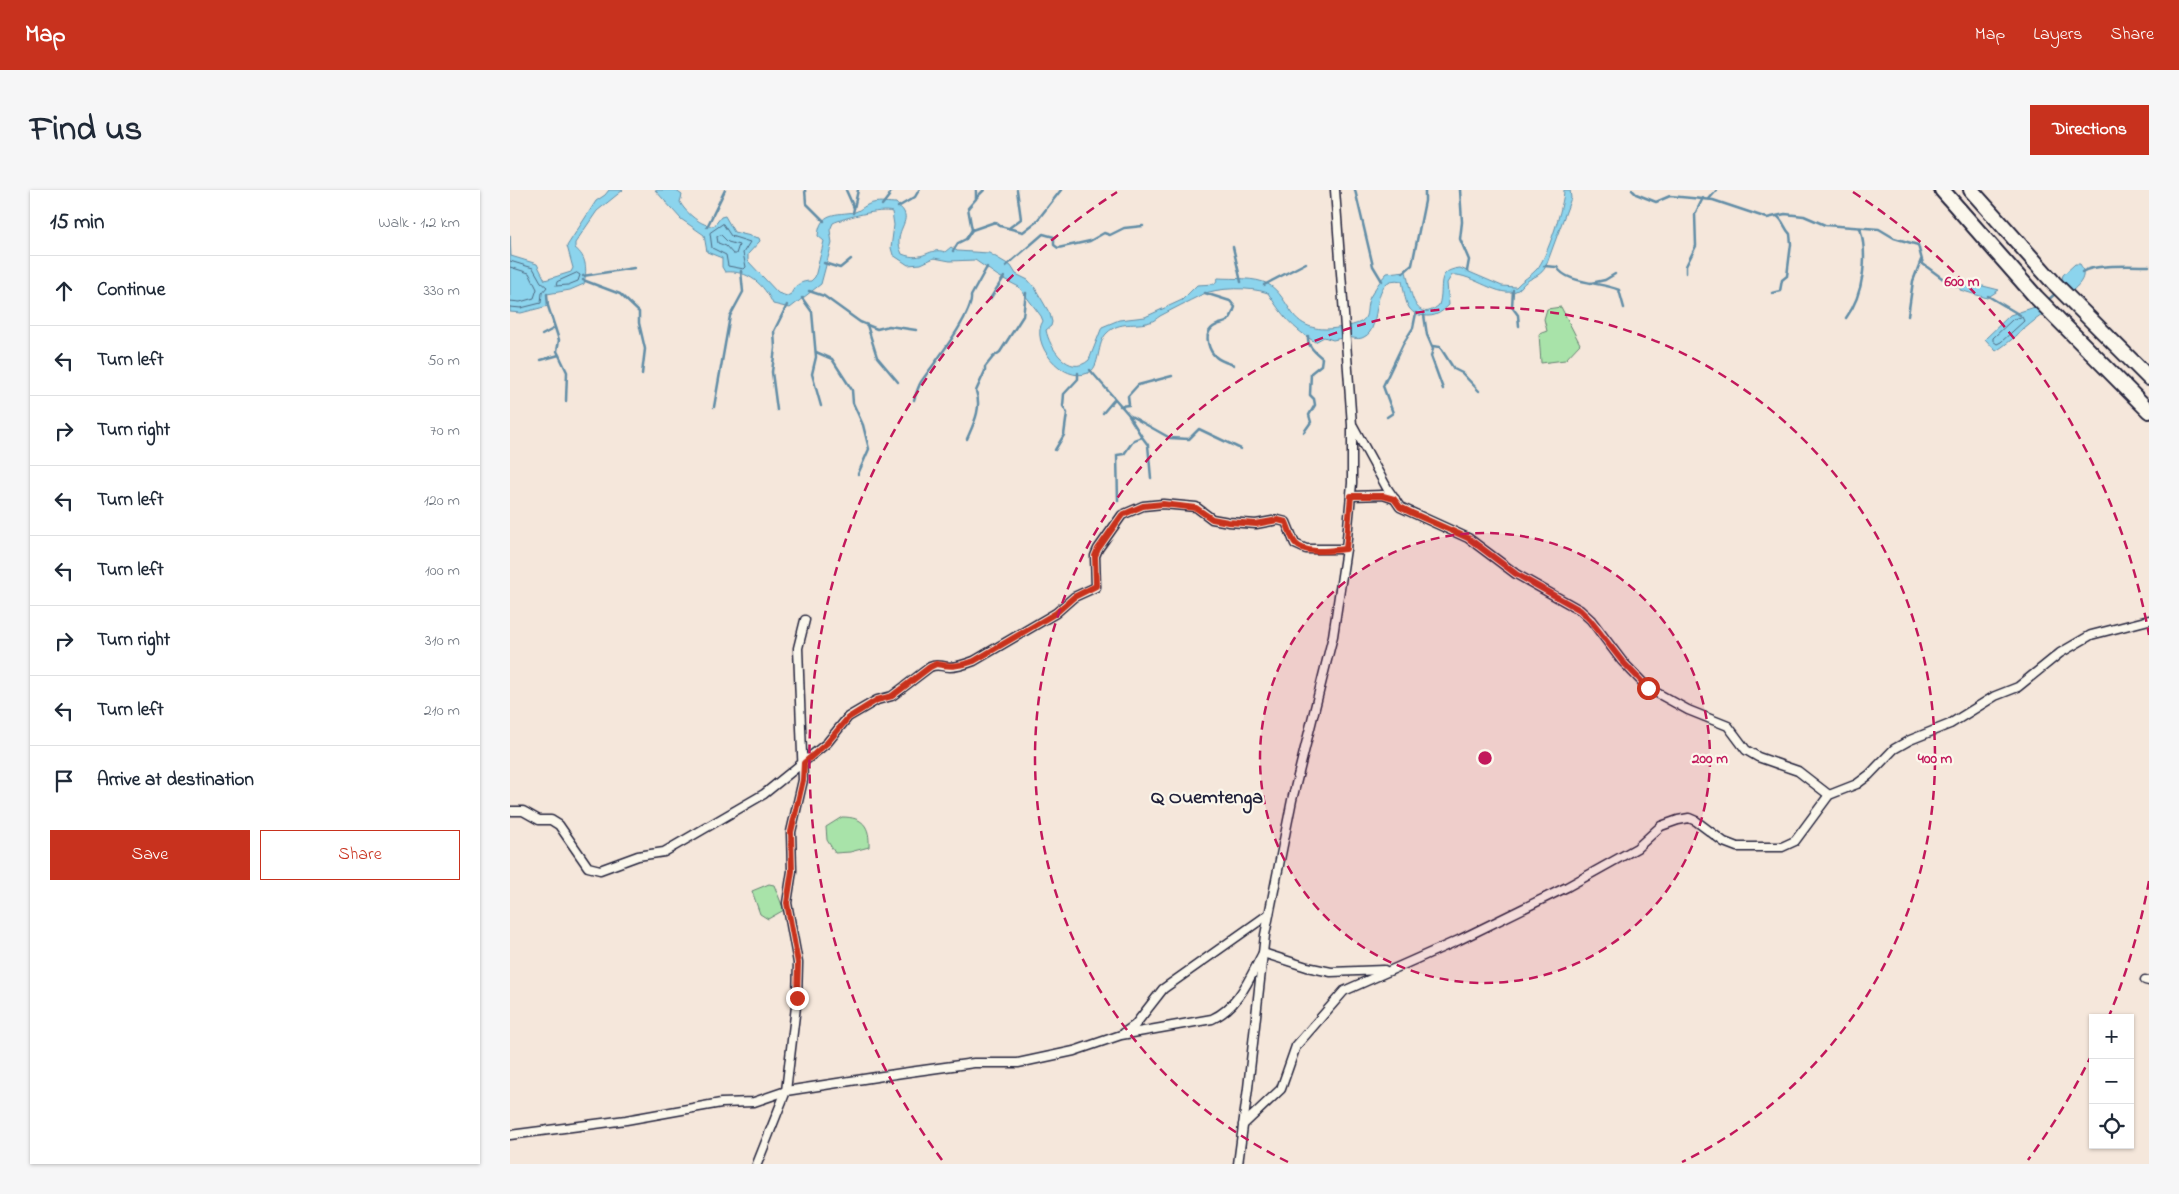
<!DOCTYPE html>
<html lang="en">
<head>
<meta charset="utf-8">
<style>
	body { margin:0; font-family:"Indie Flower",sans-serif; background:#f6f6f7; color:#1f2937 }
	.controls { position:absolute; right:15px; bottom:15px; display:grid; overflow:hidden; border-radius:0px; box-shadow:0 1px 4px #0004 }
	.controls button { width:45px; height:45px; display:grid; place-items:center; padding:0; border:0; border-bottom:1px solid #e0e1e3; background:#fff; color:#1f2937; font:25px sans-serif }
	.stop { position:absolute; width:15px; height:15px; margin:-11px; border:4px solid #c8321e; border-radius:50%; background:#fff }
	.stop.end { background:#c8321e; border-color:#fff; box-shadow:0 1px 5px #0008 }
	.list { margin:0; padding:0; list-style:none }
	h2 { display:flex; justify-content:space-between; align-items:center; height:65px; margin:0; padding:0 20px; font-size:21px }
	h2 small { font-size:16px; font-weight:400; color:#747a83 }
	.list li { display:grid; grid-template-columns:32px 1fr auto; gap:15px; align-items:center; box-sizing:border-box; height:70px; padding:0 20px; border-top:1px solid #e0e1e3 }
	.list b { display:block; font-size:19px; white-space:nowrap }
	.list em { font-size:16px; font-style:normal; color:#747a83 }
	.actions { display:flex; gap:10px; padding:15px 20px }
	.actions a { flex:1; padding:11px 0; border:1px solid #c8321e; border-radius:0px; text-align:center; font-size:18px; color:#c8321e }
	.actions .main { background:#c8321e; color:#fff }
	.icon { flex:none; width:28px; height:28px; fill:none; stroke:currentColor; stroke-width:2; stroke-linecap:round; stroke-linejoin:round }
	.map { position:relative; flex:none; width:1639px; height:974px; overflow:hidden; border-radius:0px }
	header { display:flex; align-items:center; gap:30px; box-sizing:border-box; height:70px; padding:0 25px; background:#c8321e; color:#fff }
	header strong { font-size:24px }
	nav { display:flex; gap:28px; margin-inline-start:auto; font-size:18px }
	.intro { display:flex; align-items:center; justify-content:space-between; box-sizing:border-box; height:120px; padding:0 30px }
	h1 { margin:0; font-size:35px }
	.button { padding:12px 22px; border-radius:0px; background:#c8321e; color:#fff; font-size:18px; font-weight:700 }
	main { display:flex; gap:30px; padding:0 30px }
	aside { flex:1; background:#fff; border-radius:0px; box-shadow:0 1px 4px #0004 }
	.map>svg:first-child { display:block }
	.green { fill:#a8e3a9; stroke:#658272 }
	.water { fill:#8cd4ed; stroke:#628da6 }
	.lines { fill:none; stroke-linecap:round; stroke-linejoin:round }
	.shore { stroke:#4c6982; stroke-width:1 }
	.stream { stroke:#628da6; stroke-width:2.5 }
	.street-casing { stroke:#22223b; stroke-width:11 }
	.highway-casing { stroke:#22223b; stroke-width:18 }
	.street { stroke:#fbf7ec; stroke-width:8 }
	.highway { stroke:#fbf7ec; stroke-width:14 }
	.route { stroke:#c8321e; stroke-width:6 }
	.ring { fill:none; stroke:#c2185b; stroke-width:2.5; stroke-dasharray:9 6 }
	.labels { text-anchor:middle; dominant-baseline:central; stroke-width:4.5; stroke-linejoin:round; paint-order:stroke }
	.quarter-label { font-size:20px; font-weight:bold; fill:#22223b; stroke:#fbf7ec }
	.centre { fill:#c2185b; stroke:#fbf7ec; stroke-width:2.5 }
	.ring-label { font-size:15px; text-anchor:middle; font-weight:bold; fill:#c2185b; stroke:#fbf7ec; stroke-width:4.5; stroke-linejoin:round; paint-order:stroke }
</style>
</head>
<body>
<header>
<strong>Map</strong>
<nav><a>Map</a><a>Layers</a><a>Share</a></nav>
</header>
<div class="intro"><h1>Find us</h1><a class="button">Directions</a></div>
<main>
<aside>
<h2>15 min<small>Walk · 1.2 km</small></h2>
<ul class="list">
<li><svg class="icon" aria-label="ahead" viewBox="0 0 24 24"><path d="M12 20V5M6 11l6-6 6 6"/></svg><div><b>Continue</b></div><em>330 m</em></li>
<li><svg class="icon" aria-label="left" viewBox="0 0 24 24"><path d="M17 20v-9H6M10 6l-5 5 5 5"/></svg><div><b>Turn left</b></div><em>50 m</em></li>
<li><svg class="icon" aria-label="right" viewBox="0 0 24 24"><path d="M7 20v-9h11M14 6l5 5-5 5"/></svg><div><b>Turn right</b></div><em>70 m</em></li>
<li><svg class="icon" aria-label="left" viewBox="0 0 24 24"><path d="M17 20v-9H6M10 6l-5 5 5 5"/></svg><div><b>Turn left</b></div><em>120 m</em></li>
<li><svg class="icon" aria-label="left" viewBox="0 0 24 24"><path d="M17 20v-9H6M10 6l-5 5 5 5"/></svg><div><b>Turn left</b></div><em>100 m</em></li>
<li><svg class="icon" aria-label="right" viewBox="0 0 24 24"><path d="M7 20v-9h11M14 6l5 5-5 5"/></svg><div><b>Turn right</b></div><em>310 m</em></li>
<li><svg class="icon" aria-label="left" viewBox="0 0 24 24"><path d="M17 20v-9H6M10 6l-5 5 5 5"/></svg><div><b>Turn left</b></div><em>210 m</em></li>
<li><svg class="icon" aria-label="arrive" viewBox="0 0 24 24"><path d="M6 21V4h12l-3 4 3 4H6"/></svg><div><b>Arrive at destination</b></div></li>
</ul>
<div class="actions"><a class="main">Save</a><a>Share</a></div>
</aside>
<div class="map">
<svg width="1639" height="974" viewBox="0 0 1639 974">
	<rect width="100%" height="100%" fill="#f5e7db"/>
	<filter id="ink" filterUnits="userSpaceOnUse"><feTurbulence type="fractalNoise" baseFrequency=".02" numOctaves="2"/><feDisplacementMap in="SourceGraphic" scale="10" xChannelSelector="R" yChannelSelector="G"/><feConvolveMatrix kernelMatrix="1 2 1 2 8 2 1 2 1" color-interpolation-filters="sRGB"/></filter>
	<g filter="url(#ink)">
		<!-- green -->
		<g class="green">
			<polygon points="1051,117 1070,154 1055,170 1031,173 1029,144 1037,141 1034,129 1037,119"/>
			<path d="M332 627C353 627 360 636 359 657L340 662 325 663 317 650 316 637Z"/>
			<polygon points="259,694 264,695 274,720 258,729 250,724 242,701"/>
		</g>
		<!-- water -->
		<g class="water">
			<path d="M99 0H113L87 21 65 53V58C77 67 77 80 74 94L60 100 37 104 38 116 11 123 0 122V45L1 66 27 74 35 90 61 82 63 78 57 56 86 11 95 5Z"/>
			<path d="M145 0H165L172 5 170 12C175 22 192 37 204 36L211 27 215 26 224 42 249 48 250 51 238 64V71L268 103 277 106 281 104C285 95 291 91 301 91L305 87 314 51 308 46C310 21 326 25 345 22 351 20 356 14 363 13 370 11 379 13 386 13 388 16 393 19 394 22 400 34 382 42 392 64 414 73 419 56 435 62L441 57 447 61 479 63 501 76 506 84 518 90 525 98 540 124 542 132 541 136 536 140C539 157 559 188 579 170L592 137 609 130 635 127 672 110 687 95 705 94 708 88C723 89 745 87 758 94 770 101 775 113 783 124 795 140 814 141 832 137V148L823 150 814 147 805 152C783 139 771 124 758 103 742 97 707 97 691 105 677 112 663 119 650 126 647 128 644 131 640 132 625 137 610 130 597 143 586 153 591 178 578 183 553 194 519 153 533 131L531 126 509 97 488 86 465 70 440 71 424 68 411 74 398 75 383 65 381 58 384 35 382 22C371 18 333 28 323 33L320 40 322 53 311 94 280 118 263 114C254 94 238 80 215 82L212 77V68L197 62 194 45 171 29Z"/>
			<path d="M1054 0H1060L1061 8 1036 76C1031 86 1024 86 1016 92 1013 94 1011 98 1008 100 990 110 962 83 942 85L937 93 939 115C933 121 927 126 918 126 895 126 896 110 892 91 858 83 874 139 854 147 849 150 844 148 838 147V136C864 131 853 122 860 107 865 99 870 90 877 83L896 81C900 97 904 137 929 115 935 96 924 81 950 78L992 96 1006 97C1012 90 1021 86 1027 79 1037 68 1054 15 1054 0Z"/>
			<path d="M1565 74H1570C1578 86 1570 94 1561 102L1551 92 1553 85Z"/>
			<polygon points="1457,92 1489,100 1477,108 1450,100 1450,97"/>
			<path d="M1525 117 1532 125C1516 136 1502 151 1486 161L1475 149 1500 125Z"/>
		</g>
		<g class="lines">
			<!-- shore -->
			<g class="shore">
				<polygon points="213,34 221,46 240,52 233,63 236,77 234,79 218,76 216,65 202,58 200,43"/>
				<polygon points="211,45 218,52 229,55 226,64 223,64 216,56 208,53 207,47"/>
				<polyline points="0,71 23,78 31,92 37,97 32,103 31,113 11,118 0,117"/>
				<polyline points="0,77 19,83 27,99 24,108 10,112 0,111"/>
				<polygon points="67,83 70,85 68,91 58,95 46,96 47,92"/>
				<polygon points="1512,127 1514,131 1491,152 1487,154 1483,151 1483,148 1502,130"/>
			</g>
			<!-- stream -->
			<g class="stream">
				<polyline points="295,0 296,13 314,31"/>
				<polyline points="336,0 344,18"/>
				<polyline points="845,0 863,76 872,91"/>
				<polyline points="950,0 952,32 950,49 959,70 957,81"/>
				<polyline points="1122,0 1126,4 1146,12 1160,6 1203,10 1257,28 1275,24 1294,26 1315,35 1369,39 1384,48 1408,55 1413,74 1440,94 1452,97"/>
				<polyline points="466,8 474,0"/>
				<polyline points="1199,9 1207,0"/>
				<polyline points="372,15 379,6 381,0"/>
				<polyline points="388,17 405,7 409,0"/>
				<polyline points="343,23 348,0"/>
				<polyline points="197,37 215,0"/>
				<polyline points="499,38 511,29 507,0"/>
				<polyline points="462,40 458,18 466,9 466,0"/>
				<polyline points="723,57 731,92"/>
				<polyline points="443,61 448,53 456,49 462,40 485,32 490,36 513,42 526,32 551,0"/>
				<polyline points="314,73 330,78 341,69"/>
				<polyline points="496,76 533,44 544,47 544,55 548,58 580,51 594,43 600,45 614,38 633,36"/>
				<path d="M1034 76 1047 77C1056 94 1092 92 1109 100L1114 118"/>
				<path d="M1572 82C1584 74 1623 76 1639 76"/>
				<polyline points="893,83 902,75 915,11 915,0"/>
				<polyline points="1176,83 1176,76 1186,56 1185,24 1193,8"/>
				<polyline points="73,86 124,78"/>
				<polyline points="73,90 110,104 129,122 129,133 135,159 132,184"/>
				<polyline points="1081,93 1095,90 1105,84"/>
				<polyline points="754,95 796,73"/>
				<polyline points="1003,100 1002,117 1008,125 1009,136"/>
				<polyline points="299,101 314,106 350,132 367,139 379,136 406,140"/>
				<path d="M695 103 720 111 725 117C717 141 712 128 701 139 694 146 699 161 706 167 710 171 718 173 724 175"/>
				<path d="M1262 103 1270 101 1272 90 1277 86 1281 54 1280 44C1274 38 1274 31 1267 26"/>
				<polyline points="37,104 38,116 49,150 47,161 57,182 56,211"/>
				<polyline points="1478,106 1510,125"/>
				<polyline points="292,108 302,122 306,167 302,184 311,216"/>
				<polyline points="480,109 494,87"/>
				<polyline points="1537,111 1546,103"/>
				<polyline points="914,125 917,145 923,159 921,166 933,199"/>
				<polyline points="1398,126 1403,91 1411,70"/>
				<path d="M1336 128C1354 104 1358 65 1350 38"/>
				<polyline points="357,135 367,167 388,192"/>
				<polyline points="32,145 45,138"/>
				<polyline points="922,156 930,157 944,179 952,183 969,201"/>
				<polyline points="306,162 322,169 342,200 343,213 353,235 359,259 348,284"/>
				<polyline points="31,170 49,165"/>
				<polyline points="580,180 619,225 660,248 679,249 689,239 731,259"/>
				<path d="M404 210C406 204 408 197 411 192 422 176 464 123 461 106L477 77"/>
				<polyline points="610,216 619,215 618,206 628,195 662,186"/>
				<polyline points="204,217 220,126 233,102 231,81"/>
				<polyline points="267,220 262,182 265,158 264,141 277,115"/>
				<polyline points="593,223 604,210"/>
				<polyline points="877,227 883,223 873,196 893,154 903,138 906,123"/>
				<path d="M794 242 801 232 799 225 805 215 804 209 800 205 801 183 811 175 812 168C805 162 797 156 798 146"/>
				<polyline points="632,247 638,255 641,288"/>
				<path d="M457 249C464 233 472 218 466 201L475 181V177L483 167 490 162 513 126 516 103"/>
				<polyline points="545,260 554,245 557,223 553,216 554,204 568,189 568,183"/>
				<polyline points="608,311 607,265 614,264 624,250 632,247 619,226"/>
			</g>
			<!-- street casing -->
			<g class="street-casing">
				<g id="street">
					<polyline points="843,236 877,298 890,317 958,348 1006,384 1070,420 1081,430 1112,471 1138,498 1178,520 1218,536 1236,560 1248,567 1288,581 1319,605"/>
					<polyline points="841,306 873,305 885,309"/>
					<path d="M0 621H13L29 630H41L49 635 78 677 90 680 128 666 154 662 254 604 317 553 338 527 367 510 382 506 420 477C428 473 431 477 440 477 448 477 456 474 464 471L546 423 564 407 586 397 585 366 588 359 612 325 633 316 653 314 686 317 702 329 719 332 746 334 768 330 776 332 785 354 796 359H836"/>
					<polyline points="1635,790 1639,791"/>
					<polyline points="615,842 625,835 653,799 759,724"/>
					<polyline points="733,935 771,899 786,856 834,801 949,750 1057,697 1127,658 1151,636 1168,630 1179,628 1186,631 1214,652 1227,657 1272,657 1285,651 1319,605 1347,594 1359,585 1384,559 1400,550 1440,534 1485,506 1508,497 1550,463 1581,445 1639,430"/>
					<path d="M0 945 116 930 211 913 244 912 276 901 392 883 464 873H508L564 861 611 845 702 829C729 817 740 787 753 763L797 777 821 782 874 780"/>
					<polyline points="247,974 276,901 287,808 288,773 277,713 282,681 281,642 293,590 288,458 295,430"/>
					<polyline points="728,974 738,898 755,745 782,610 823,446 836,359 842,293 842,235 825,0"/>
				</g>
			</g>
			<!-- highway casing -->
			<g class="highway-casing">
				<g id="highway">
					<polyline points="1432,0 1526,107 1639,221"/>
					<polyline points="1461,0 1544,93 1639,188"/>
				</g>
			</g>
			<!-- street -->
			<use href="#street" class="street"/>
			<!-- highway -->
			<use href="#highway" class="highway"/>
		</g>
	</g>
	<g class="lines" filter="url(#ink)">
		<!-- route -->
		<path class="route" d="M287 808 288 773 277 713 282 681 281 642 293 590 294 573 317 553 338 528 367 510 382 506 420 477 426 474C441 477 450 476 464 471L546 423 564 407 586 396 585 366 588 359 612 325 633 316 653 314 686 318 702 329 718 332 746 334 768 330 776 332C779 338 781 349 786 354 796 365 823 360 836 359L841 306H873L884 309 890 317 902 323 958 348 1006 384 1070 420 1080 430 1112 471 1138 498"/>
	</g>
	<!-- distance rings -->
	<circle cx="975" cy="568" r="225" fill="#c2185b" fill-opacity=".12"/>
	<g class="ring">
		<circle cx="975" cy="568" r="225"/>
		<path d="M778 972A450 450 0 1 1 1172 972"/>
		<path d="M1639 691A675 675 0 0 1 1599 826M1582 864A675 675 0 0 1 1518 970M432 970A675 675 0 0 1 607 2M1343 2A675 675 0 0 1 1639 445"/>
	</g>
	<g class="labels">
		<!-- quarter labels -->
		<g class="quarter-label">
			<text x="697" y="608">Q Ouemtenga</text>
		</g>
	</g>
	<circle cx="975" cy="568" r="8" class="centre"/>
	<g class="ring-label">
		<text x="1452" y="96">600 m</text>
		<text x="1200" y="573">200 m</text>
		<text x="1425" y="573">400 m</text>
	</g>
</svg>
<div class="controls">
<button>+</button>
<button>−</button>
<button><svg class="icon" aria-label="locate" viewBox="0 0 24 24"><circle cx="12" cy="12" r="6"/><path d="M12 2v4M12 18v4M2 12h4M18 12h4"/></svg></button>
</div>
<div class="stop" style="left:1138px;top:498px"></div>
<div class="stop end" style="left:287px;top:808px"></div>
</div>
</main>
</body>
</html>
